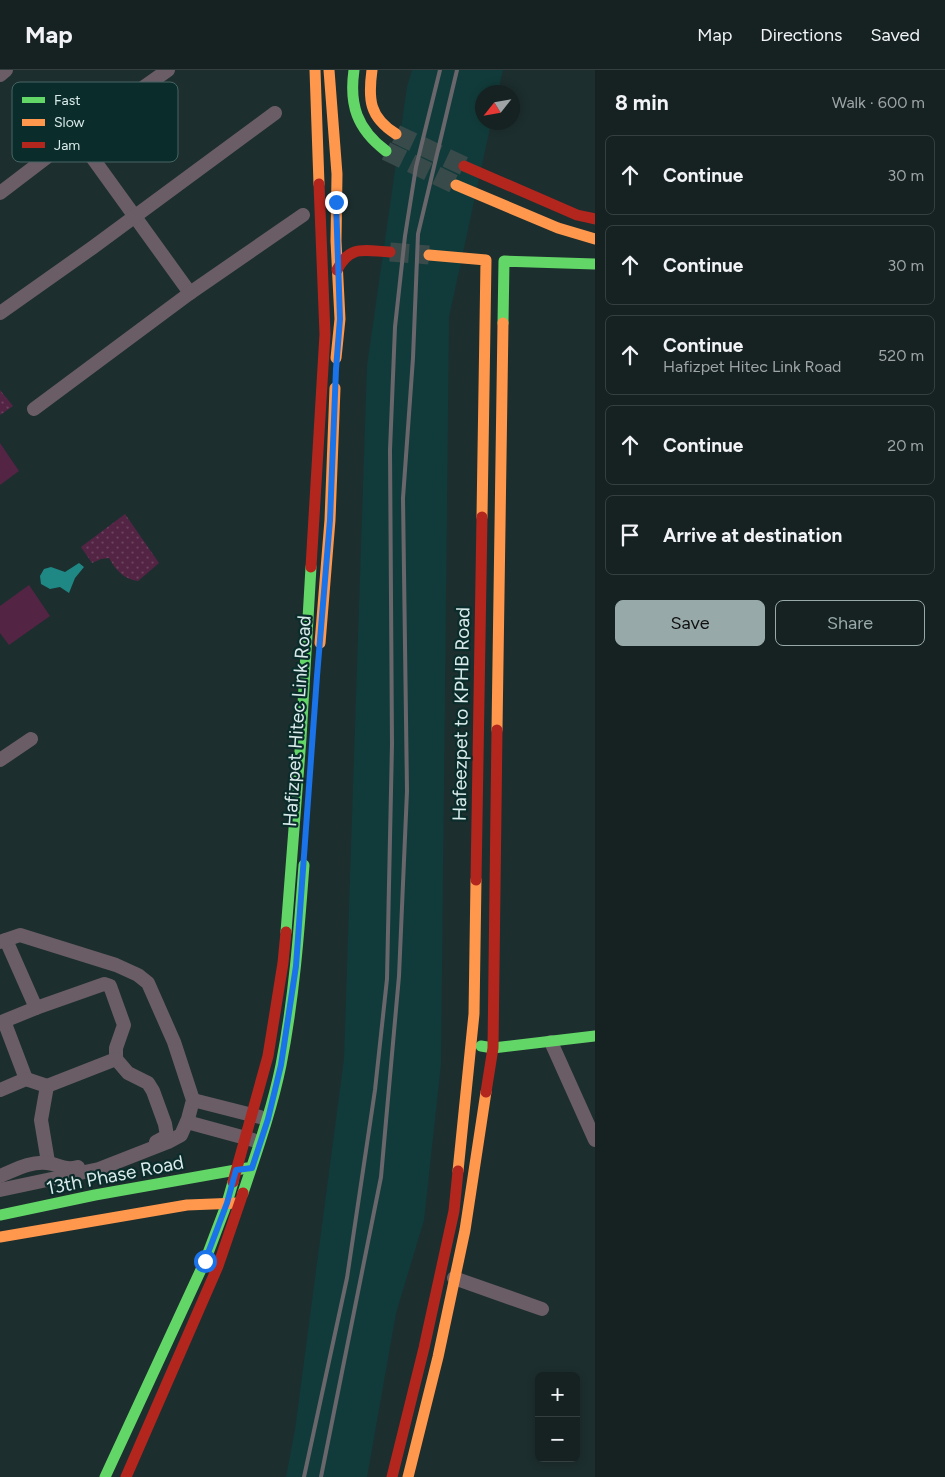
<!DOCTYPE html>
<html lang="en">
<head>
<meta charset="utf-8">
<style>
	body { margin:0; font-family:Figtree,sans-serif; background:#232f2f; color:#f1f3f6 }
	.controls { position:absolute; right:15px; bottom:15px; display:grid; overflow:hidden; border-radius:8px; box-shadow:0 2px 8px #0003 }
	.controls button { width:45px; height:45px; display:grid; place-items:center; padding:0; border:0; border-bottom:1px solid #353f40; background:#162222; color:#f1f3f6; font:25px sans-serif }
	.compass { position:absolute; left:475px; top:15px; width:45px; height:45px; border-radius:50%; background:#162222; box-shadow:0 2px 8px #0003; rotate:239deg }
	.stop { position:absolute; width:15px; height:15px; margin:-11px; border:4px solid #1a73e8; border-radius:50%; background:#fff }
	.stop.end { background:#1a73e8; border-color:#fff; box-shadow:0 1px 5px #0008 }
	.list { margin:0; padding:0; list-style:none }
	h2 { display:flex; justify-content:space-between; align-items:center; height:65px; margin:0; padding:0 20px; font-size:21px }
	h2 small { font-size:16px; font-weight:400; color:#9ea4a5 }
	.list li { display:grid; grid-template-columns:32px 1fr auto; gap:15px; align-items:center; box-sizing:border-box; height:80px; margin:0 10px 10px; padding:0 10px; border:1px solid #353f40; border-radius:8px }
	.list b { display:block; font-size:19px; white-space:nowrap }
	.list p { margin:0; font-size:16px; white-space:nowrap; color:#9ea4a5 }
	.list em { font-size:16px; font-style:normal; color:#9ea4a5 }
	.actions { display:flex; gap:10px; padding:15px 20px }
	.actions a { flex:1; padding:11px 0; border:1px solid #97a9a8; border-radius:8px; text-align:center; font-size:18px; color:#97a9a8 }
	.actions .main { background:#97a9a8; color:#111 }
	.icon { flex:none; width:28px; height:28px; fill:none; stroke:currentColor; stroke-width:2; stroke-linecap:round; stroke-linejoin:round }
	.map { position:relative; flex:none; width:595px; height:1407px; overflow:hidden }
	header { display:flex; align-items:center; gap:30px; box-sizing:border-box; height:70px; padding:0 25px; background:#162222; border-bottom:1px solid #353f40 }
	header strong { font-size:24px }
	nav { display:flex; gap:28px; margin-inline-start:auto; font-size:18px }
	main { display:flex }
	aside { flex:1; background:#162222 }
	.map>svg:first-child { display:block }
	.built { fill:#113b3a }
	.green { fill:url(#green-dots) }
	.pitch { fill:#542444 }
	.water { fill:#1f8885 }
	.lines { fill:none; stroke-linecap:round; stroke-linejoin:round }
	.secondary-tunnel { stroke:#394a4a; stroke-width:19; stroke-dasharray:19 9; stroke-linecap:butt }
	.street { stroke:#6a5d66; stroke-width:14 }
	.fast { stroke:#63d668; stroke-width:11 }
	.slow { stroke:#ff974d; stroke-width:11 }
	.jam { stroke:#b3261e; stroke-width:11 }
	.rail { stroke:#69676c; stroke-width:4 }
	.route { stroke:#1a73e8; stroke-width:6 }
	.labels { text-anchor:middle; dominant-baseline:central; stroke-width:4.5; stroke-linejoin:round; paint-order:stroke }
	.street-label { font-size:19px; fill:#d9ebea; stroke:#0a2c2b }
	.key { fill:#0a2c2b; stroke:#486564; stroke-width:1 }
	.key-label { font-size:14px; fill:#d9ebea }
</style>
</head>
<body>
<header>
<strong>Map</strong>
<nav><a>Map</a><a>Directions</a><a>Saved</a></nav>
</header>
<main>
<div class="map">
<svg width="595" height="1407" viewBox="0 0 595 1407">
	<defs>
		<pattern id="green-dots" width="8" height="8" patternUnits="userSpaceOnUse" patternTransform="scale(1.25)"><rect width="8" height="8" fill="#542444"/><path d="M2 2h.1M6 6h.1" fill="none" stroke="#6c445f" stroke-width="1.8" stroke-linecap="round"/></pattern>
	</defs>
	<rect width="100%" height="100%" fill="#1d2e2e"/>
	<!-- built -->
	<polygon class="built" points="412,0 503,0 498,22 482,22 482,52 491,53 449,247 441,994 424,1150 396,1243 367,1407 286,1407 295,1360 344,989 367,296 407,17"/>
	<!-- green -->
	<g class="green">
		<polygon points="0,320 13,336 0,345"/>
		<path d="M125 444 159 493 138 511C123 509 116 500 109 488L101 489 92 493 81 477Z"/>
	</g>
	<!-- pitch -->
	<g class="pitch">
		<polygon points="0,373 19,401 0,415"/>
		<polygon points="29,515 50,546 9,575 0,563 0,536"/>
	</g>
	<!-- water -->
	<polygon class="water" points="79,493 84,497 75,508 69,523 60,517 50,519 41,514 40,506 44,499 51,497 65,502"/>
	<g class="lines">
		<!-- secondary-tunnel -->
		<g class="secondary-tunnel">
			<polyline points="396,64 464,96"/>
			<polyline points="386,81 456,115"/>
			<polyline points="390,182 429,185"/>
		</g>
		<!-- street -->
		<g class="street">
			<polyline points="0,5 6,0"/>
			<polyline points="76,65 190,223"/>
			<polyline points="0,123 76,65 168,0"/>
			<polyline points="0,243 92,178 275,43"/>
			<polyline points="34,339 190,223 303,145"/>
			<polyline points="0,690 31,669"/>
			<polyline points="6,870 36,938 4,951 26,1009"/>
			<polyline points="0,872 20,865 116,895 138,905 148,913 174,972 193,1030 188,1049 181,1065 168,1072 99,1099 0,1120"/>
			<polyline points="36,938 104,914 110,916 124,955 116,978 116,989 128,1003 148,1013 153,1021 165,1054 167,1066 156,1072"/>
			<polyline points="551,972 595,1070"/>
			<polyline points="47,1016 41,1050 48,1092"/>
			<polyline points="0,1020 26,1009 47,1016 116,989"/>
			<polyline points="193,1030 260,1047"/>
			<polyline points="187,1052 253,1070"/>
			<path d="M0 1106C15 1100 30 1091 47 1093 59 1094 64 1101 78 1097"/>
			<polyline points="454,1208 542,1239"/>
		</g>
		<!-- fast -->
		<g class="fast">
			<path d="M354 0C349 35 357 59 386 81"/>
			<polyline points="503,253 504,191 595,194"/>
			<polyline points="286,862 301,668 311,497"/>
			<polyline points="481,976 493,978 595,966"/>
			<path d="M243 1123C257 1081 272 1039 281 995 294 929 299 862 304 795"/>
			<polyline points="0,1145 95,1125 247,1098"/>
			<polyline points="105,1407 205,1191 227,1133 233,1112"/>
		</g>
		<!-- slow -->
		<g class="slow">
			<polyline points="315,0 319,114"/>
			<polyline points="329,0 337,104 336,171 340,249 336,288"/>
			<path d="M372 0C368 29 369 47 396 64"/>
			<polyline points="456,115 558,158 595,169"/>
			<polyline points="429,185 486,190 482,447"/>
			<polyline points="320,573 330,450 335,318"/>
			<polyline points="497,660 503,253"/>
			<polyline points="458,1101 474,944 476,810"/>
			<polyline points="0,1167 187,1135 238,1133"/>
			<polyline points="408,1407 438,1287 465,1160 486,1022"/>
		</g>
		<!-- jam -->
		<g class="jam">
			<polyline points="464,96 577,145 595,149"/>
			<path d="M337 200C350 174 365 181 390 182"/>
			<polyline points="311,497 325,264 319,114"/>
			<polyline points="476,810 482,447"/>
			<polyline points="486,1022 493,978 497,660"/>
			<polyline points="233,1112 268,986 283,893 286,862"/>
			<polyline points="126,1407 218,1196 243,1123"/>
			<polyline points="392,1407 424,1278 454,1141 458,1101"/>
		</g>
		<!-- rail -->
		<g class="rail">
			<polyline points="304,1407 347,1208 375,1020 387,909 392,674 390,380 395,257 405,166 416,97 440,0"/>
			<polyline points="321,1407 381,1107 399,906 407,721 403,428 413,288 418,164 457,0"/>
		</g>
	</g>
	<g class="lines">
		<!-- route -->
		<polyline class="route" points="205,1191 227,1133 236,1100 252,1098 268,1049 281,995 296,896 317,606 330,450 336,299 340,249 336,132"/>
	</g>
	<g class="labels">
		<!-- street labels -->
		<g class="street-label">
			<text transform="translate(461 644) rotate(-89)">Hafeezpet to KPHB Road</text>
			<text transform="translate(297 651) rotate(-86)">Hafizpet Hitec Link Road</text>
			<text transform="translate(115 1105) rotate(-11)">13th Phase Road</text>
		</g>
	</g>
	<!-- legend -->
	<rect x="12" y="12" width="166" height="80" rx="8" class="key"/>
	<rect x="22" y="27" width="23" height="6" fill="#63d668"/>
	<rect x="22" y="49" width="23" height="7" fill="#ff974d"/>
	<rect x="22" y="72" width="23" height="6" fill="#b3261e"/>
	<g class="key-label">
		<text x="54" y="35">Fast</text>
		<text x="54" y="57">Slow</text>
		<text x="54" y="80">Jam</text>
	</g>
</svg>
<div class="controls">
<button>+</button>
<button>−</button>
</div>
<svg class="compass" viewBox="-18 -18 36 36"><path d="M0-13l5 13h-10z" fill="#e53935"/><path d="M0 13l5-13h-10z" fill="#9ea4a5"/></svg>
<div class="stop" style="left:205px;top:1191px"></div>
<div class="stop end" style="left:336px;top:132px"></div>
</div>
<aside>
<h2>8 min<small>Walk · 600 m</small></h2>
<ul class="list">
<li><svg class="icon" aria-label="ahead" viewBox="0 0 24 24"><path d="M12 20V5M6 11l6-6 6 6"/></svg><div><b>Continue</b></div><em>30 m</em></li>
<li><svg class="icon" aria-label="ahead" viewBox="0 0 24 24"><path d="M12 20V5M6 11l6-6 6 6"/></svg><div><b>Continue</b></div><em>30 m</em></li>
<li><svg class="icon" aria-label="ahead" viewBox="0 0 24 24"><path d="M12 20V5M6 11l6-6 6 6"/></svg><div><b>Continue</b><p>Hafizpet Hitec Link Road</p></div><em>520 m</em></li>
<li><svg class="icon" aria-label="ahead" viewBox="0 0 24 24"><path d="M12 20V5M6 11l6-6 6 6"/></svg><div><b>Continue</b></div><em>20 m</em></li>
<li><svg class="icon" aria-label="arrive" viewBox="0 0 24 24"><path d="M6 21V4h12l-3 4 3 4H6"/></svg><div><b>Arrive at destination</b></div></li>
</ul>
<div class="actions"><a class="main">Save</a><a>Share</a></div>
</aside>
</main>
</body>
</html>
